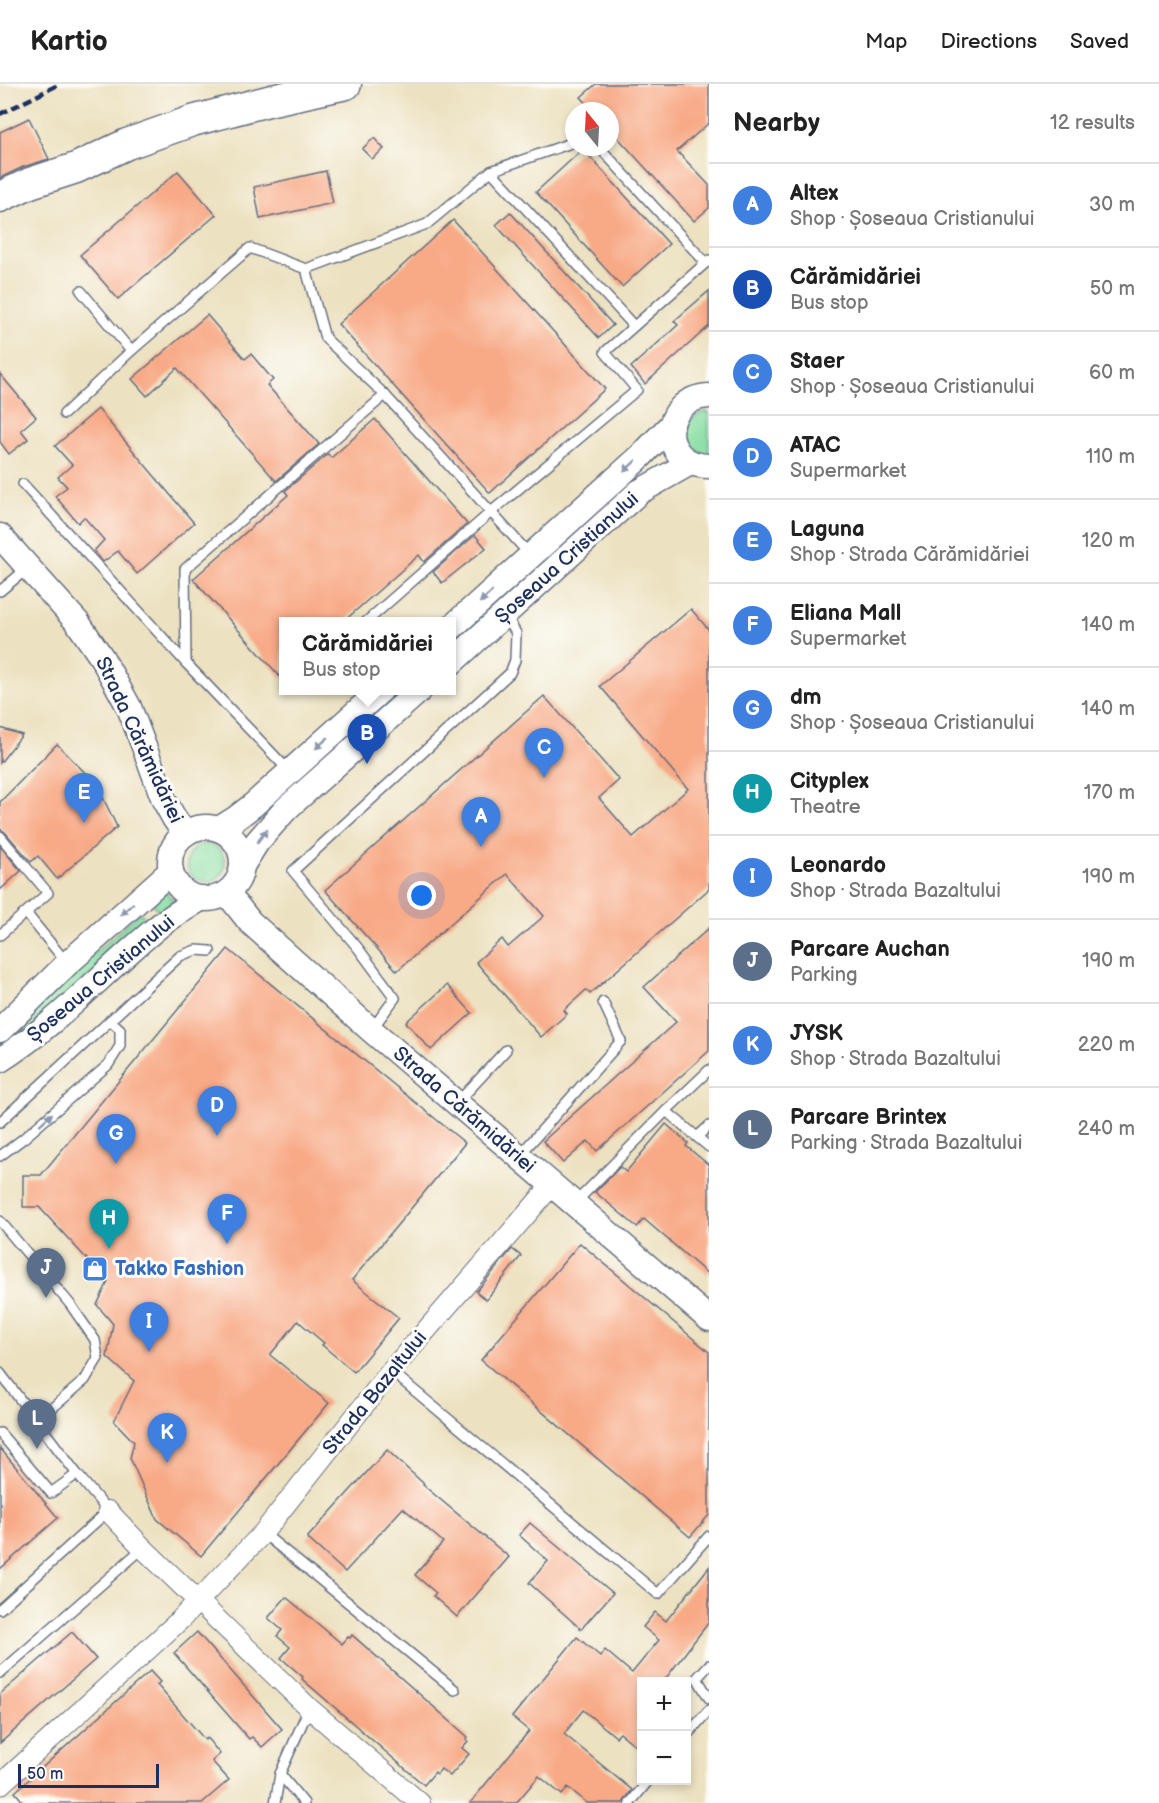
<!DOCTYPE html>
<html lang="en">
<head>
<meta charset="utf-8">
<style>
	body { margin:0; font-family:"Balsamiq Sans",sans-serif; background:#f6f6f6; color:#222 }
	.controls { position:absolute; right:18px; bottom:18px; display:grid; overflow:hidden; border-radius:0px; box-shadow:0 3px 9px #0003 }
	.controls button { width:54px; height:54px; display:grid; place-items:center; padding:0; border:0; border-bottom:2px solid #e0e0e0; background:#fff; color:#222; font:30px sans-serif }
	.compass { position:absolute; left:565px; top:18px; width:54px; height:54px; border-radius:50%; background:#fff; box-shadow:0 3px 9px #0003; rotate:342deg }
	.scale { position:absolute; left:18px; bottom:15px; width:141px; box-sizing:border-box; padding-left:6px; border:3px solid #1b2f5e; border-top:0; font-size:16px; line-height:21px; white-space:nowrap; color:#1b2f5e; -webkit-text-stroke:4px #fdfcf7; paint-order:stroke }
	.you { position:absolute; left:422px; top:812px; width:21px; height:21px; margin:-15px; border:4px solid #fff; border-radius:50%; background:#1a73e8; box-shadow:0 0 0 9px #1a73e833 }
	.badge { display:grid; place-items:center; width:39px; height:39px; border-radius:50%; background:#7c3aed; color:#fff; font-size:20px; font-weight:700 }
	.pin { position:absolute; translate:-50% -50px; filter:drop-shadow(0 2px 3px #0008) }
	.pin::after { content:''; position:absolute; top:32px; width:21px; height:18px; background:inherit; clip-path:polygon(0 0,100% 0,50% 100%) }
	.popup { position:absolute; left:279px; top:533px; width:177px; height:78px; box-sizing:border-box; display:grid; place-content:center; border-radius:0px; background:#fff; filter:drop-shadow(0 2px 4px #0005); font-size:20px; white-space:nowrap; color:#767676 }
	.popup b { font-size:22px; color:#222 }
	.popup::after { content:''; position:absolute; left:50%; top:100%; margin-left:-12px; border:12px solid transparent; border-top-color:#fff }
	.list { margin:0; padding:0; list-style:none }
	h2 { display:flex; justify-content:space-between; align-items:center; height:78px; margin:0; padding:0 24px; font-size:26px }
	h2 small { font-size:20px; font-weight:400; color:#767676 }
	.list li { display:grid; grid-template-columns:39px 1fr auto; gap:18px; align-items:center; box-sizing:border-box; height:84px; padding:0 24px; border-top:2px solid #e0e0e0 }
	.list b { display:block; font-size:22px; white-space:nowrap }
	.list p { margin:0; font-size:20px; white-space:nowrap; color:#767676 }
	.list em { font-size:20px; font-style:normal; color:#767676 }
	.map { position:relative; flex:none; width:709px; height:1719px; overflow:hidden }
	header { display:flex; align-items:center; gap:36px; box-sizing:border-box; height:84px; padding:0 30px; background:#fff; border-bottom:2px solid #e0e0e0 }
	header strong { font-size:28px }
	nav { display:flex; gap:33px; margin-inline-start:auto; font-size:21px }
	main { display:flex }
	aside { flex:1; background:#fff }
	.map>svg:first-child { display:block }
	.green { fill:#86dea2; stroke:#508680; stroke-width:1.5 }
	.building { fill:#f8a985 }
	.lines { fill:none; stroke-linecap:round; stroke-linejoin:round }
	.service-casing { stroke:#646d80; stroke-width:12 }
	.minor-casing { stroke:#646d80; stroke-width:22 }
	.tertiary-casing { stroke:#646d80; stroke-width:27 }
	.primary-casing { stroke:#646d80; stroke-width:33 }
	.service { stroke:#fff; stroke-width:9 }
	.minor { stroke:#fff; stroke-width:20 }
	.tertiary { stroke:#fff; stroke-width:24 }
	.primary { stroke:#fff; stroke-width:30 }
	.rail { stroke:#1b2f5e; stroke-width:4.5; stroke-dasharray:9 4.5; stroke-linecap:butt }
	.oneway { fill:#8d97ae }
	.labels { text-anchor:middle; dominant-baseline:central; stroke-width:6; stroke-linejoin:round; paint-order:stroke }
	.street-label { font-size:20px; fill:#1b2f5e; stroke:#fdfcf7 }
	.shop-label { font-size:20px; font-weight:bold; fill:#366cbe; stroke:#fdfcf7; text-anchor:start }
</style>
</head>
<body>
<header>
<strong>Kartio</strong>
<nav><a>Map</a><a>Directions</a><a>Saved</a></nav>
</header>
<main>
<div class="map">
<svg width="709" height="1719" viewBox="0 0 709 1719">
	<rect width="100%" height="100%" fill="#fdfcf7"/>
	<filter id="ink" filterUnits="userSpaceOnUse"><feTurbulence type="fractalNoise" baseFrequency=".0167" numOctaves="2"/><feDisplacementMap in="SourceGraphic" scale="12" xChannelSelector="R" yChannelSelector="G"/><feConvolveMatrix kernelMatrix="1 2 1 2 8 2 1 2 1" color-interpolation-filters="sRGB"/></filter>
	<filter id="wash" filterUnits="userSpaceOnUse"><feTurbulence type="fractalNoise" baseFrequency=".008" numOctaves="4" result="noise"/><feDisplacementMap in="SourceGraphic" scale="24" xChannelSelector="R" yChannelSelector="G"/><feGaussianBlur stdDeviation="1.35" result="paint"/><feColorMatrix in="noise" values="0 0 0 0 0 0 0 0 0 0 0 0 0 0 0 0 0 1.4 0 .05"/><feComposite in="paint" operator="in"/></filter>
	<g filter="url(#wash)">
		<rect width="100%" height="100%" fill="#ece1c0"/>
		<!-- green -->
		<g class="green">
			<path d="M703 328H709V371L694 367C681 353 684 335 703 328Z"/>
			<circle cx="206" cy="779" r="19"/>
			<polygon points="165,804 170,813 178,819 161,830 152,819"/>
			<polygon points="140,828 149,840 26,948 0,964 28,929"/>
		</g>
		<g id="blocks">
			<!-- building -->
			<g class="building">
				<polygon points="596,0 709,0 709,39 677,67 709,101 709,124 694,137 610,45 610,27 594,27 581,13"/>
				<polygon points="29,34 49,75 23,83 0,94 0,48"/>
				<polygon points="374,54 384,65 372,75 362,65"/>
				<polygon points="583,65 669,160 622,203 536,108"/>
				<polygon points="178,87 216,131 118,215 80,171"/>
				<polygon points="326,87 333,119 260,135 254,103"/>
				<polygon points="510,128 613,241 599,254 496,141"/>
				<polygon points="453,136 605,305 490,409 338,240"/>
				<polygon points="709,207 709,242 645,300 631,283 678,241 674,237"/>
				<polygon points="207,231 245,275 251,270 273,296 267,301 319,360 276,397 177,284 147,312 132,295"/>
				<polygon points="0,290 36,333 21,346 28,355 9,370 0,358"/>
				<polygon points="98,325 194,439 137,490 118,467 103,478 94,467 104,456 84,433 78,439 55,412 67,403 58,393 72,381 55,362"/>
				<polygon points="375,335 467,440 424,478 419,471 344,537 283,537 283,596 193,495 288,411 285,407 328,370 331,374"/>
				<polygon points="475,451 486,464 442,499 433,488"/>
				<polygon points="691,525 709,546 709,805 590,910 586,906 564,926 567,930 541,953 476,878 502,855 508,863 544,832 507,790 397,887 325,806 544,612 619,696 599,714 633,753 688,705 600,602"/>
				<polygon points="0,644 22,651 0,679"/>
				<polygon points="57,660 97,701 117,743 57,795 38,772 31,778 5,748 0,745 0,718"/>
				<polygon points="0,762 21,787 0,806"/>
				<polygon points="709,844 709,967 597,1067 588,1057 563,1079 543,1057 676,938 644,903"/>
				<polygon points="228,865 465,1059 352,1196 399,1234 354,1288 322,1261 324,1259 298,1237 270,1271 329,1319 201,1472 157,1435 130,1374 134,1358 114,1337 134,1297 107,1273 113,1240 97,1221 108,1198 39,1123 23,1123 23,1091 41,1091"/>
				<polygon points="447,901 472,929 431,966 406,938"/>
				<polygon points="666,1040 688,1059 686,1062 709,1081 709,1191 644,1135 637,1143 595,1108 620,1083 626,1088"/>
				<polygon points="580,1159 709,1268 709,1431 690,1453 481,1276"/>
				<polygon points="512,1165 521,1172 486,1216 476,1208"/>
				<polygon points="0,1364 58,1434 0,1485"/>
				<polygon points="387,1366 424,1400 423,1401 509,1473 457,1533 433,1512 436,1509 415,1491 443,1458 403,1424 345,1488 307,1454"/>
				<polygon points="530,1439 613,1509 581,1545 529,1499 548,1477 519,1451"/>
				<polygon points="709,1483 709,1538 663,1598 642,1598 642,1667 620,1649 616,1653 583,1626 564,1650 632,1706 623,1719 587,1719 568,1703 562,1711 539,1692 516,1719 470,1719 529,1647 512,1633 577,1553 600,1572 605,1566 632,1589 659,1556 643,1543 655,1528 666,1537"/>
				<polygon points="286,1513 342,1560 348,1553 350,1554 352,1551 468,1653 466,1655 468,1657 462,1664 469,1670 450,1692 441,1685 437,1690 435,1688 424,1701 302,1595 303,1593 281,1574 290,1563 277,1552 282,1546 268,1534"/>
				<polygon points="72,1548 96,1575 0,1659 0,1610"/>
				<polygon points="197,1548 282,1645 262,1663 252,1653 249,1655 174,1569"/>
				<polygon points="150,1587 160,1598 157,1601 205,1656 207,1654 220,1670 212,1677 229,1696 202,1719 24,1719 15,1708"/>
			</g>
		</g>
	</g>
	<g filter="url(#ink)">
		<use href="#blocks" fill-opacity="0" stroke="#646d80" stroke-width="1.5"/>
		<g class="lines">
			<!-- service casing -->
			<g class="service-casing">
				<g id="service">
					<polyline points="597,63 600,64 706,179"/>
					<polyline points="491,87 634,242"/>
					<polyline points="306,185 325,254 385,311 530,471"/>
					<polyline points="81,207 131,267"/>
					<polyline points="64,330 131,267 250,164 306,185 427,140 491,87 574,58"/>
					<polyline points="23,400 186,579 290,688"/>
					<polyline points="0,507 28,484"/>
					<polyline points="366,538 491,428 637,306 605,268 709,176"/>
					<polyline points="186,579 185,485 385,311"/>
					<polyline points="0,752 48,809 0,851"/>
					<polyline points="26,829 66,878"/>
					<polyline points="372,945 395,914 358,864 293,787 510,589 515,576 516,549 506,532"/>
					<polyline points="458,1018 506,966"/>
					<polyline points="666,1027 709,1063"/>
					<polyline points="0,1038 180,872 196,866 210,867"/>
					<polyline points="697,1053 709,1042"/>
					<polyline points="0,1072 24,1054 108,981 120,962 120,945 110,936"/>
					<polyline points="519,1072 621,957 603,918"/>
					<polyline points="575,1119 666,1027 709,986"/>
					<polyline points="0,1137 70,1220 95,1256 98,1274 85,1296 37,1337"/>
					<polyline points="391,1287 658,1510 709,1452"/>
					<polyline points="0,1289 77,1390 108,1427 0,1525"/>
					<polyline points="0,1349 51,1409 77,1390"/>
					<polyline points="263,1449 455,1606"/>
					<polyline points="709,1581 697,1594 709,1614"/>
					<polyline points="0,1589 143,1464"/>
					<polyline points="686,1652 709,1626"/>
					<polyline points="280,1690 304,1719"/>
					<polyline points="275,1719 280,1690 309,1624"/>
					<polyline points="630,1719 649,1696"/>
				</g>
			</g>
			<!-- minor casing -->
			<g class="minor-casing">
				<g id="minor">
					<polyline points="108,1427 143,1464 309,1624 420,1719"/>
					<polyline points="0,1701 180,1536 263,1449 391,1287 552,1101"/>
				</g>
			</g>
			<!-- tertiary casing -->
			<g class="tertiary-casing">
				<g id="tertiary">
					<path d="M709 312C658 315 659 382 709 382"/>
					<polyline points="0,452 78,539 102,574 129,623 164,716 174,734 185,750"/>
					<polyline points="451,544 641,372 672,340"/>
					<polyline points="451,579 639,408 690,379"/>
					<circle cx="206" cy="779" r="36"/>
					<polyline points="219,745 235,735 252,722 381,606"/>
					<polyline points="242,782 257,758 286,725 420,606"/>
					<polyline points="227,809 250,838 371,946 709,1235"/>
					<polyline points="0,946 67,880 171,787"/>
					<path d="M0 976C59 939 106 885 159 842 173 831 188 823 202 814"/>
				</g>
			</g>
			<!-- primary casing -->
			<g class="primary-casing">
				<polyline id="primary" points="0,113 30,99 76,84 127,60 192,37 272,16 346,0"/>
			</g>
			<!-- service -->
			<use href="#service" class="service"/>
			<!-- minor -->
			<use href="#minor" class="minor"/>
			<!-- tertiary -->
			<use href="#tertiary" class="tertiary"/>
			<!-- primary -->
			<use href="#primary" class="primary"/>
			<!-- rail -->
			<polyline class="rail" points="0,30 60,0"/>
		</g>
		<!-- one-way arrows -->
		<defs><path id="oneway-solid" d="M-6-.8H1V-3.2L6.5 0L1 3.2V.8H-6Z" transform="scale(1.5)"/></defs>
		<g class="oneway">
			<use href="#oneway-solid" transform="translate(630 382) rotate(137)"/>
			<use href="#oneway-solid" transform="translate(486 513) rotate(138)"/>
			<use href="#oneway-solid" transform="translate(322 659) rotate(139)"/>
			<use href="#oneway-solid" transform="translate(262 752) rotate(-53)"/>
			<use href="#oneway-solid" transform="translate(127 825) rotate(138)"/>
			<use href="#oneway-solid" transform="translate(46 1035) rotate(-42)"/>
		</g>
	</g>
	<!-- icons -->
	<defs>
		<g id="shop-square" transform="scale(1.35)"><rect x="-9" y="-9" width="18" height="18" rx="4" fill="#3f7fe0" stroke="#fdfcf7"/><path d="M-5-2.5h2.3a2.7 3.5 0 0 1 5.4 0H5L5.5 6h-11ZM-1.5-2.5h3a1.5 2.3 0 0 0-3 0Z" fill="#fff"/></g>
	</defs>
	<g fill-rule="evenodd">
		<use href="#shop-square" x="95" y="1185"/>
	</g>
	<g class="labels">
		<!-- street labels -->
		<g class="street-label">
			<text transform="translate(567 474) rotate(-42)">Șoseaua Cristianului</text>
			<text transform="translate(139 656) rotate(65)">Strada Cărămidăriei</text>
			<text transform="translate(101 895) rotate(-40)">Șoseaua Cristianului</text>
			<text transform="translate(464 1026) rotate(41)">Strada Cărămidăriei</text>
			<text transform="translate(375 1309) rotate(-51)">Strada Bazaltului</text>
		</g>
		<!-- shop labels -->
		<g class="shop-label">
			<text x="115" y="1185">Takko Fashion</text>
		</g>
	</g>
</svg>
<div class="controls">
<button>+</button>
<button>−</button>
</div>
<svg class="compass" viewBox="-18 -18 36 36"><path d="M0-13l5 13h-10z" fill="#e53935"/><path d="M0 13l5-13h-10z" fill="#767676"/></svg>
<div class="scale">50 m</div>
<div class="you"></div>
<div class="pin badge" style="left:481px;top:763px;background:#3f7fe0">A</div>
<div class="pin badge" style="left:367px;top:680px;background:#1a4fb4">B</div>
<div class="popup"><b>Cărămidăriei</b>Bus stop</div>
<div class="pin badge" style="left:544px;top:694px;background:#3f7fe0">C</div>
<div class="pin badge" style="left:217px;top:1052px;background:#3f7fe0">D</div>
<div class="pin badge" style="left:84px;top:739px;background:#3f7fe0">E</div>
<div class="pin badge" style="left:227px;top:1160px;background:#3f7fe0">F</div>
<div class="pin badge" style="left:116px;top:1080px;background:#3f7fe0">G</div>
<div class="pin badge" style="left:109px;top:1165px;background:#0f9aa8">H</div>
<div class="pin badge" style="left:149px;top:1268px;background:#3f7fe0">I</div>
<div class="pin badge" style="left:46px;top:1214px;background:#5c6f8a">J</div>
<div class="pin badge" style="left:167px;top:1379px;background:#3f7fe0">K</div>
<div class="pin badge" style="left:37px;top:1365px;background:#5c6f8a">L</div>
</div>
<aside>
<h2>Nearby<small>12 results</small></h2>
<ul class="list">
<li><span class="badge" style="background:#3f7fe0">A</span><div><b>Altex</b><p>Shop · Șoseaua Cristianului</p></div><em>30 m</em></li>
<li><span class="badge" style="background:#1a4fb4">B</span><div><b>Cărămidăriei</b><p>Bus stop</p></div><em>50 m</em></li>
<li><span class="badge" style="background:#3f7fe0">C</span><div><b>Staer</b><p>Shop · Șoseaua Cristianului</p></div><em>60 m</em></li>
<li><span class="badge" style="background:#3f7fe0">D</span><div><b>ATAC</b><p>Supermarket</p></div><em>110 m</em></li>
<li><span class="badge" style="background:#3f7fe0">E</span><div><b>Laguna</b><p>Shop · Strada Cărămidăriei</p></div><em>120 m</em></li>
<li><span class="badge" style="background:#3f7fe0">F</span><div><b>Eliana Mall</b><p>Supermarket</p></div><em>140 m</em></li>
<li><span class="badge" style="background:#3f7fe0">G</span><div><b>dm</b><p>Shop · Șoseaua Cristianului</p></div><em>140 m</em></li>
<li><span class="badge" style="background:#0f9aa8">H</span><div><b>Cityplex</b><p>Theatre</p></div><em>170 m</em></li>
<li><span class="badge" style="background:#3f7fe0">I</span><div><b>Leonardo</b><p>Shop · Strada Bazaltului</p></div><em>190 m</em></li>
<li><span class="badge" style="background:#5c6f8a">J</span><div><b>Parcare Auchan</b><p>Parking</p></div><em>190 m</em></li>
<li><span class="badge" style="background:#3f7fe0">K</span><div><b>JYSK</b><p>Shop · Strada Bazaltului</p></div><em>220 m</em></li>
<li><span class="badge" style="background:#5c6f8a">L</span><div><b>Parcare Brintex</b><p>Parking · Strada Bazaltului</p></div><em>240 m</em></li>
</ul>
</aside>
</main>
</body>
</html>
